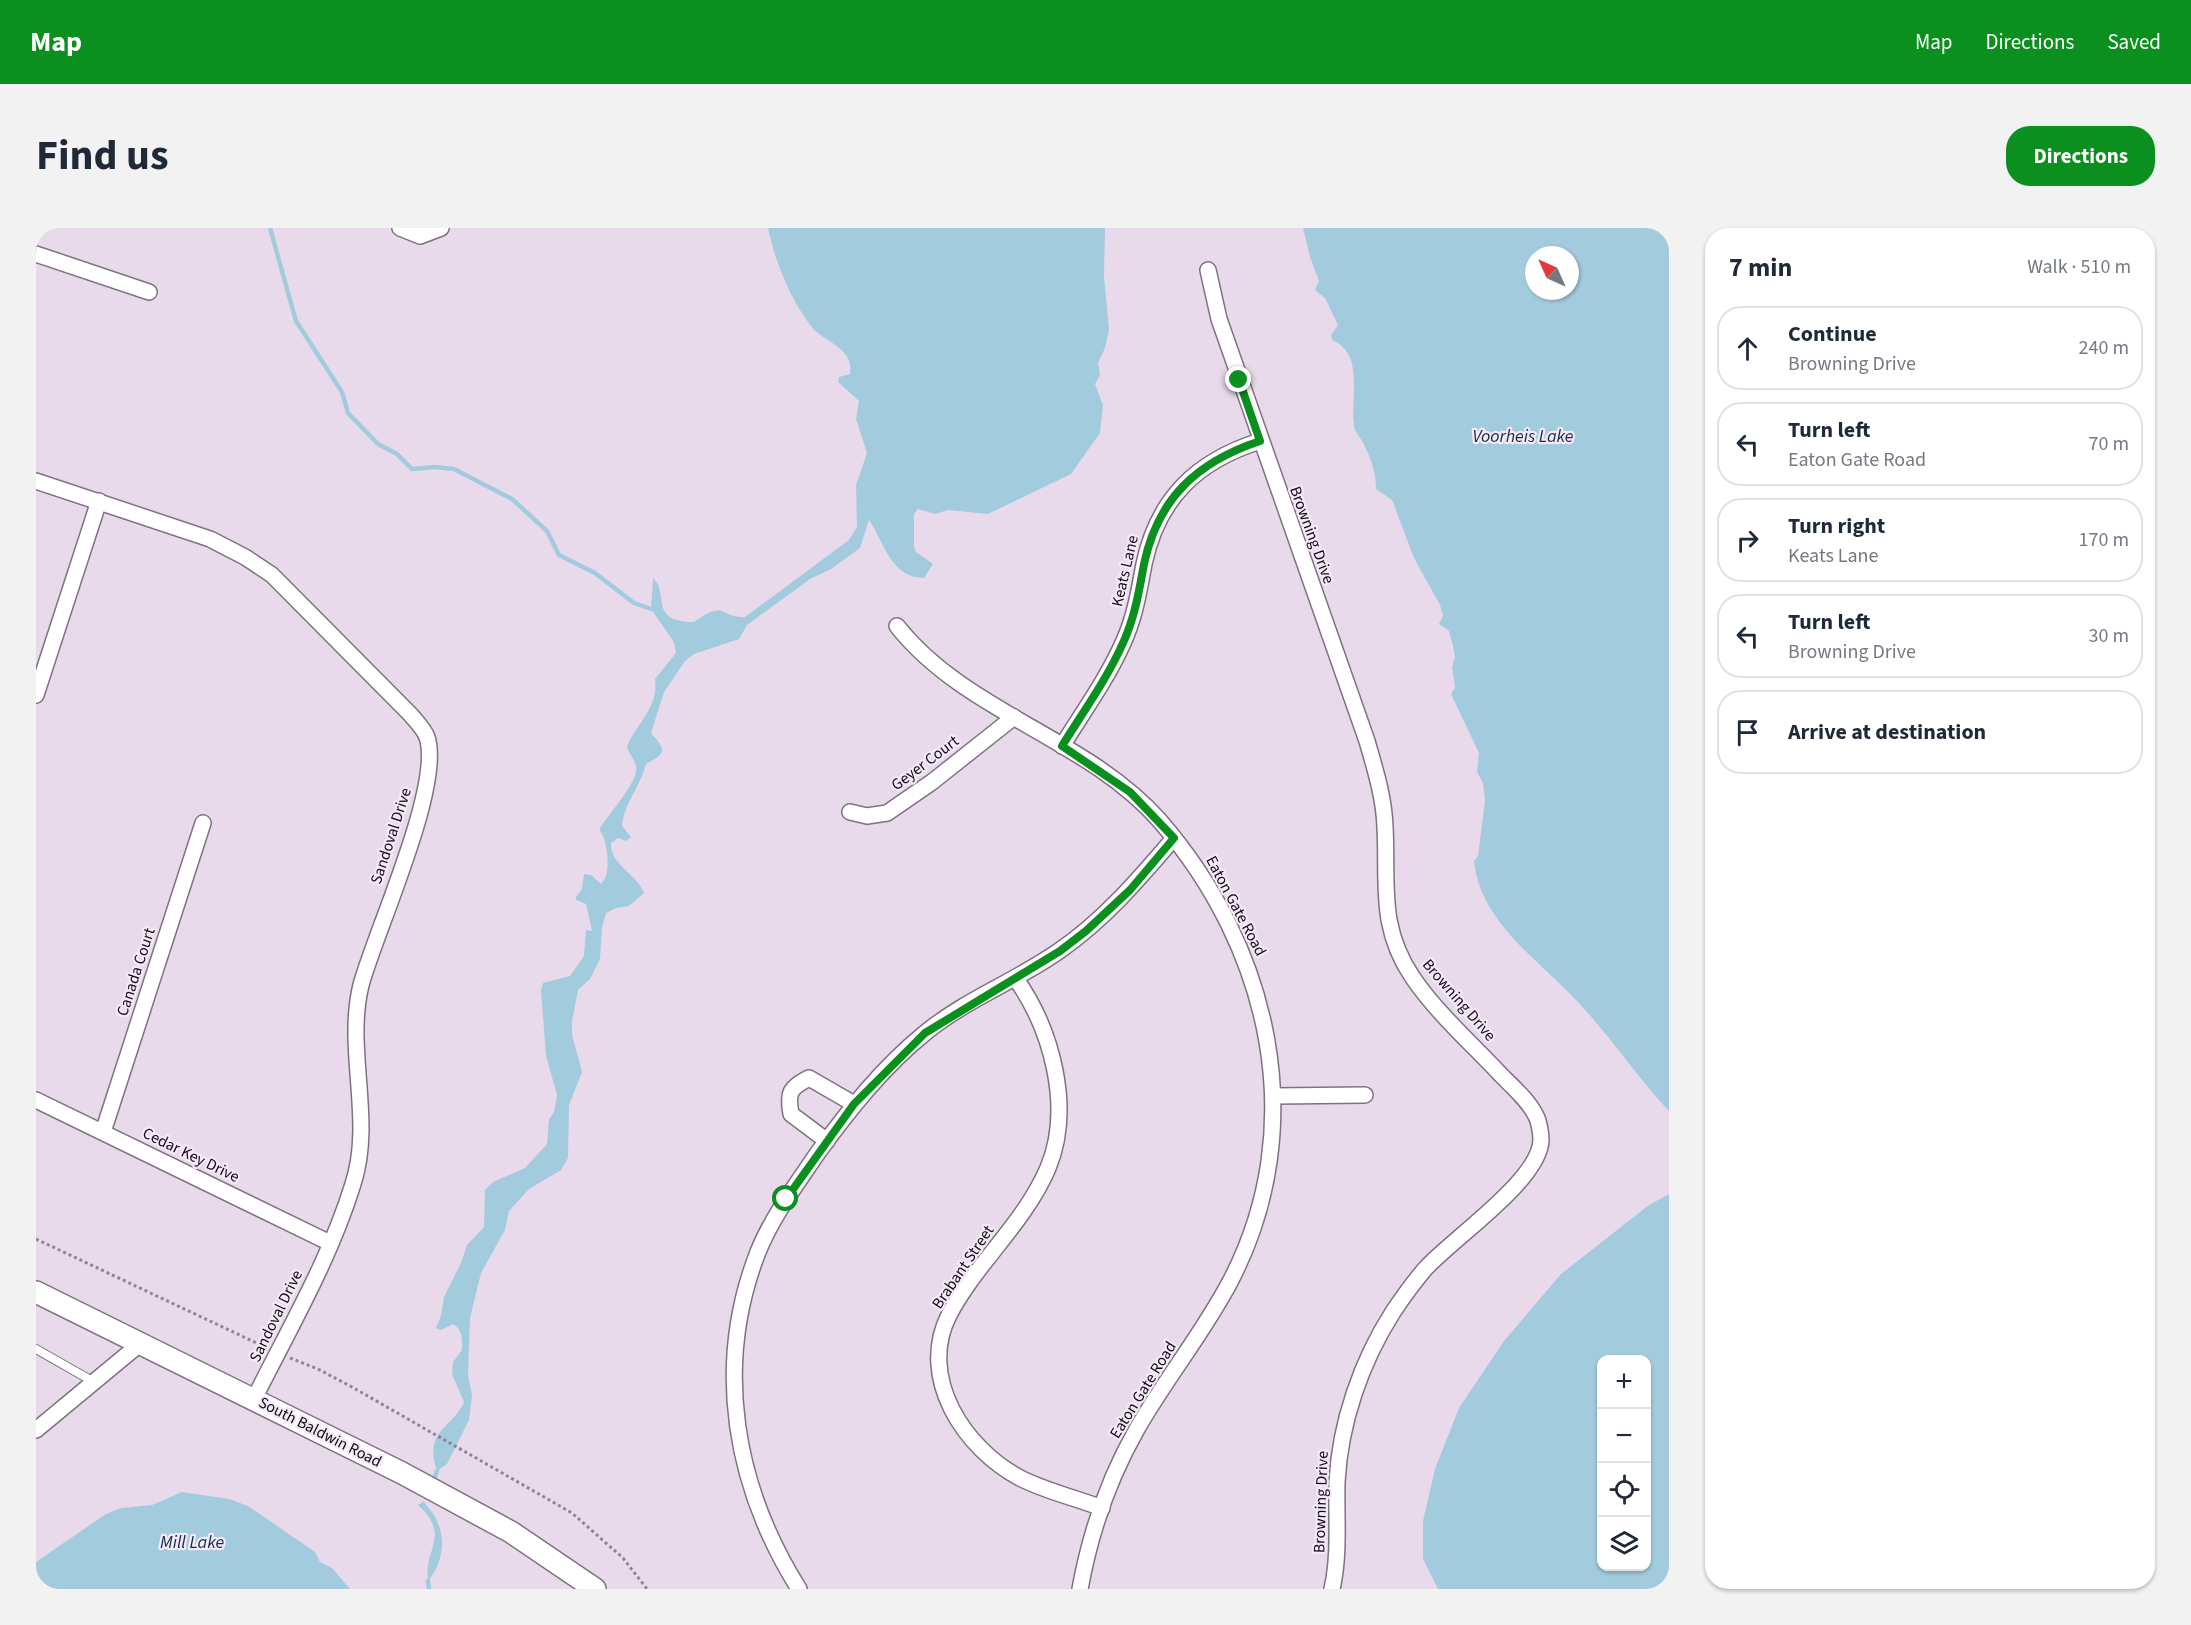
<!DOCTYPE html>
<html lang="en">
<head>
<meta charset="utf-8">
<style>
	body { margin:0; font-family:"Source Sans 3",sans-serif; background:#f2f2f3; color:#1f2937 }
	.controls { position:absolute; right:18px; bottom:18px; display:grid; overflow:hidden; border-radius:12px; box-shadow:0 2px 4px #0004 }
	.controls button { width:54px; height:54px; display:grid; place-items:center; padding:0; border:0; border-bottom:2px solid #e0e1e3; background:#fff; color:#1f2937; font:30px sans-serif }
	.compass { position:absolute; left:1489px; top:18px; width:54px; height:54px; border-radius:50%; background:#fff; box-shadow:0 2px 4px #0004; rotate:315deg }
	.stop { position:absolute; width:18px; height:18px; margin:-14px; border:4px solid #0b8f1e; border-radius:50%; background:#fff }
	.stop.end { background:#0b8f1e; border-color:#fff; box-shadow:0 2px 6px #0008 }
	.list { margin:0; padding:0; list-style:none }
	h2 { display:flex; justify-content:space-between; align-items:center; height:78px; margin:0; padding:0 24px; font-size:26px }
	h2 small { font-size:20px; font-weight:400; color:#747a83 }
	.list li { display:grid; grid-template-columns:39px 1fr auto; gap:18px; align-items:center; box-sizing:border-box; height:84px; margin:0 12px 12px; padding:0 12px; border:2px solid #e0e1e3; border-radius:24px }
	.list b { display:block; font-size:22px; white-space:nowrap }
	.list p { margin:0; font-size:20px; white-space:nowrap; color:#747a83 }
	.list em { font-size:20px; font-style:normal; color:#747a83 }
	.icon { flex:none; width:33px; height:33px; fill:none; stroke:currentColor; stroke-width:2; stroke-linecap:round; stroke-linejoin:round }
	.map { position:relative; flex:none; width:1633px; height:1361px; overflow:hidden; border-radius:24px }
	header { display:flex; align-items:center; gap:36px; box-sizing:border-box; height:84px; padding:0 30px; background:#0b8f1e; color:#fff }
	header strong { font-size:28px }
	nav { display:flex; gap:33px; margin-inline-start:auto; font-size:21px }
	.intro { display:flex; align-items:center; justify-content:space-between; box-sizing:border-box; height:144px; padding:0 36px }
	h1 { margin:0; font-size:42px }
	.button { padding:15px 27px; border-radius:24px; background:#0b8f1e; color:#fff; font-size:21px; font-weight:700 }
	main { display:flex; gap:36px; padding:0 36px }
	aside { flex:1; background:#fff; border-radius:24px; box-shadow:0 2px 4px #0004 }
	.map>svg:first-child { display:block }
	.water { fill:#a3cbde; fill-rule:evenodd }
	.lines { fill:none; stroke-linecap:round; stroke-linejoin:round }
	.stream { stroke:#a3cbde; stroke-width:4.5 }
	.lane-casing { stroke:#7e7281; stroke-width:10 }
	.street-casing { stroke:#7e7281; stroke-width:18 }
	.secondary-casing { stroke:#7e7281; stroke-width:24 }
	.path { stroke:#908592; stroke-width:3; stroke-dasharray:3 3; stroke-linecap:butt }
	.lane { stroke:#fff; stroke-width:8 }
	.street { stroke:#fff; stroke-width:15 }
	.secondary { stroke:#fff; stroke-width:21 }
	.route { stroke:#0b8f1e; stroke-width:8 }
	.labels { text-anchor:middle; dominant-baseline:central; stroke-width:4.5; stroke-linejoin:round; paint-order:stroke }
	.street-label { font-size:16px; fill:#110c12; stroke:#f5e8f8 }
	.water-label { font-size:18px; font-style:italic; fill:#0e3241; stroke:#f5e8f8 }
</style>
</head>
<body>
<header>
<strong>Map</strong>
<nav><a>Map</a><a>Directions</a><a>Saved</a></nav>
</header>
<div class="intro"><h1>Find us</h1><a class="button">Directions</a></div>
<main>
<div class="map">
<svg width="1633" height="1361" viewBox="0 0 1633 1361">
	<rect width="100%" height="100%" fill="#e8daeb"/>
	<!-- water -->
	<g class="water">
		<path d="M732 0H1069L1068 48 1073 101 1069 120 1062 135 1064 147 1059 156 1067 177 1064 205 1035 246 952 286 912 282 899 286 882 281 878 286V319L880 324 897 336 888 350C855 350 848 314 833 292L824 320 795 341 774 351 711 397 703 411 658 426 649 433 628 464 615 505C631 523 630 525 610 536 605 558 588 575 586 598L595 609 590 613 582 610 575 615C574 637 601 646 608 665L593 678 580 680 570 685 566 699 564 731 554 751 542 762 536 793V807L546 844 533 877 532 930 525 942 493 961 473 983 469 1002 445 1045 434 1090 432 1147 436 1167 433 1192 411 1236 401 1243C387 1202 417 1200 428 1174L416 1146 417 1134 426 1122C426 1112 427 1102 417 1096L405 1102 400 1100 405 1088 408 1069 425 1035 431 1017 448 999 449 962 457 954 489 940 511 916 513 891 518 884 521 867 510 828 505 762 507 755 534 748 548 728 550 702 556 703 550 676 540 672V669L546 661 548 646 555 647 565 656C575 647 572 621 567 608 566 605 564 604 564 601 564 596 598 560 600 543 602 533 592 527 591 518 601 495 623 479 619 451L640 425 638 414 615 381 617 350C634 366 612 394 658 394 690 371 683 390 709 389L813 312 821 299 820 257 831 225 820 191 823 173 802 154 803 149 814 146C819 120 787 114 775 98 754 71 739 33 732 0Z"/>
		<path d="M1267 0H1633V883C1601 849 1574 808 1542 774 1503 732 1444 694 1438 633L1442 628 1449 573 1447 555 1441 544 1443 525 1415 466 1419 459 1416 439 1419 429 1417 418 1413 403 1403 396 1407 388 1404 377 1378 330 1356 272 1340 261C1340 243 1335 230 1326 213 1323 208 1318 202 1318 197 1314 169 1329 126 1296 112L1295 107 1302 97 1289 70 1279 62 1283 53 1274 29ZM1498 27H1534V63H1498Z"/>
		<path d="M1633 966V1361H1402L1387 1331V1293L1399 1241 1423 1180 1468 1113 1525 1046 1613 977ZM1566 1132H1610V1338H1566Z"/>
		<polygon points="146,1264 193,1271 212,1278 279,1324 284,1334 296,1340 314,1361 0,1361 0,1334 70,1286 85,1280 116,1277"/>
		<path d="M388 1273C391 1279 396 1283 399 1289 411 1310 407 1334 392 1353 387 1321 416 1308 382 1277Z"/>
	</g>
	<g class="lines">
		<!-- stream -->
		<g class="stream">
			<polyline points="234,0 260,93 306,164 312,185 342,216 361,226 376,241 399,239 418,241 476,271 511,303 523,327 559,345 598,375 615,381"/>
			<polyline points="397,1254 401,1243"/>
			<polyline points="392,1353 393,1361"/>
		</g>
		<!-- lane casing -->
		<g class="lane-casing">
			<polyline id="lane" points="0,1121 58,1154"/>
		</g>
		<!-- street casing -->
		<g class="street-casing">
			<g id="street">
				<polyline points="364,0 384,8 405,0"/>
				<polyline points="0,26 113,64"/>
				<path d="M1172 42 1183 91 1331 513C1339 541 1348 569 1349 599 1352 655 1342 699 1377 750 1401 785 1436 816 1465 847 1477 859 1493 873 1500 888 1503 893 1505 906 1505 912 1504 952 1417 1010 1389 1041 1378 1054 1367 1069 1357 1084 1325 1134 1304 1195 1301 1254 1300 1290 1304 1325 1296 1361"/>
				<path d="M0 253 174 311 209 329 236 347 375 487C380 493 388 501 391 509 407 558 340 702 325 757 309 822 338 892 317 956 294 1031 253 1101 218 1171"/>
				<path d="M861 398C930 485 1051 510 1124 593 1234 720 1275 897 1195 1052 1168 1104 1130 1150 1101 1201 1073 1250 1054 1306 1044 1361"/>
				<polyline points="0,467 63,273"/>
				<path d="M1026 518C1047 484 1071 451 1087 415 1099 389 1103 363 1108 336 1122 270 1161 233 1224 213"/>
				<polyline points="814,584 831,588 851,585 896,554 978,489"/>
				<path d="M980 751C1016 802 1037 880 1012 940 988 996 940 1035 913 1087 881 1150 929 1221 984 1250 1009 1263 1040 1270 1066 1280"/>
				<polyline points="1238,868 1329,867"/>
				<polyline points="0,872 294,1015"/>
				<polyline points="67,904 167,595"/>
				<path d="M791 913 755 886C751 864 754 860 773 850L818 876"/>
				<polyline points="0,1202 105,1115"/>
				<path d="M763 1361C699 1259 677 1139 722 1024 736 989 760 957 781 926 812 883 847 839 889 805 929 772 980 753 1023 723 1068 692 1103 651 1138 610"/>
			</g>
		</g>
		<!-- secondary casing -->
		<g class="secondary-casing">
			<polyline id="secondary" points="0,1064 366,1245 475,1304 559,1361"/>
		</g>
		<!-- path -->
		<g class="path">
			<polyline points="0,1011 229,1119"/>
			<polyline points="254,1130 282,1141 316,1159 536,1285 587,1330 611,1361"/>
		</g>
		<!-- lane -->
		<use href="#lane" class="lane"/>
		<!-- street -->
		<use href="#street" class="street"/>
		<!-- secondary -->
		<use href="#secondary" class="secondary"/>
	</g>
	<g class="lines">
		<!-- route -->
		<path class="route" d="M750 971 818 876 889 805 1024 723 1050 703 1094 662 1138 610 1094 564 1026 518C1047 484 1071 451 1087 415 1099 389 1103 363 1108 336 1122 270 1161 234 1224 213L1203 152"/>
	</g>
	<g class="labels">
		<!-- street labels -->
		<g class="street-label">
			<text transform="translate(1276 307) rotate(70)">Browning Drive</text>
			<text transform="translate(1089 343) rotate(-77)">Keats Lane</text>
			<text transform="translate(889 535) rotate(-37)">Geyer Court</text>
			<text transform="translate(355 608) rotate(-72)">Sandoval Drive</text>
			<text transform="translate(1200 678) rotate(62)">Eaton Gate Road</text>
			<text transform="translate(100 744) rotate(-72)">Canada Court</text>
			<text transform="translate(1423 772) rotate(49)">Browning Drive</text>
			<text transform="translate(155 927) rotate(26)">Cedar Key Drive</text>
			<text transform="translate(927 1039) rotate(-56)">Brabant Street</text>
			<text transform="translate(240 1088) rotate(-64)">Sandoval Drive</text>
			<text transform="translate(1107 1162) rotate(-58)">Eaton Gate Road</text>
			<text transform="translate(284 1204) rotate(27)">South Baldwin Road</text>
			<text transform="translate(1285 1274) rotate(-88)">Browning Drive</text>
		</g>
		<!-- water labels -->
		<g class="water-label">
			<text x="1487" y="208">Voorheis Lake</text>
			<text x="156" y="1314">Mill Lake</text>
		</g>
	</g>
</svg>
<div class="controls">
<button>+</button>
<button>−</button>
<button><svg class="icon" aria-label="locate" viewBox="0 0 24 24"><circle cx="12" cy="12" r="6"/><path d="M12 2v4M12 18v4M2 12h4M18 12h4"/></svg></button>
<button><svg class="icon" aria-label="layers" viewBox="0 0 24 24"><path d="M12 4l9 5-9 5-9-5zM3 14l9 5 9-5"/></svg></button>
</div>
<svg class="compass" viewBox="-18 -18 36 36"><path d="M0-13l5 13h-10z" fill="#e53935"/><path d="M0 13l5-13h-10z" fill="#747a83"/></svg>
<div class="stop" style="left:750px;top:971px"></div>
<div class="stop end" style="left:1203px;top:152px"></div>
</div>
<aside>
<h2>7 min<small>Walk · 510 m</small></h2>
<ul class="list">
<li><svg class="icon" aria-label="ahead" viewBox="0 0 24 24"><path d="M12 20V5M6 11l6-6 6 6"/></svg><div><b>Continue</b><p>Browning Drive</p></div><em>240 m</em></li>
<li><svg class="icon" aria-label="left" viewBox="0 0 24 24"><path d="M17 20v-9H6M10 6l-5 5 5 5"/></svg><div><b>Turn left</b><p>Eaton Gate Road</p></div><em>70 m</em></li>
<li><svg class="icon" aria-label="right" viewBox="0 0 24 24"><path d="M7 20v-9h11M14 6l5 5-5 5"/></svg><div><b>Turn right</b><p>Keats Lane</p></div><em>170 m</em></li>
<li><svg class="icon" aria-label="left" viewBox="0 0 24 24"><path d="M17 20v-9H6M10 6l-5 5 5 5"/></svg><div><b>Turn left</b><p>Browning Drive</p></div><em>30 m</em></li>
<li><svg class="icon" aria-label="arrive" viewBox="0 0 24 24"><path d="M6 21V4h12l-3 4 3 4H6"/></svg><div><b>Arrive at destination</b></div></li>
</ul>
</aside>
</main>
</body>
</html>
